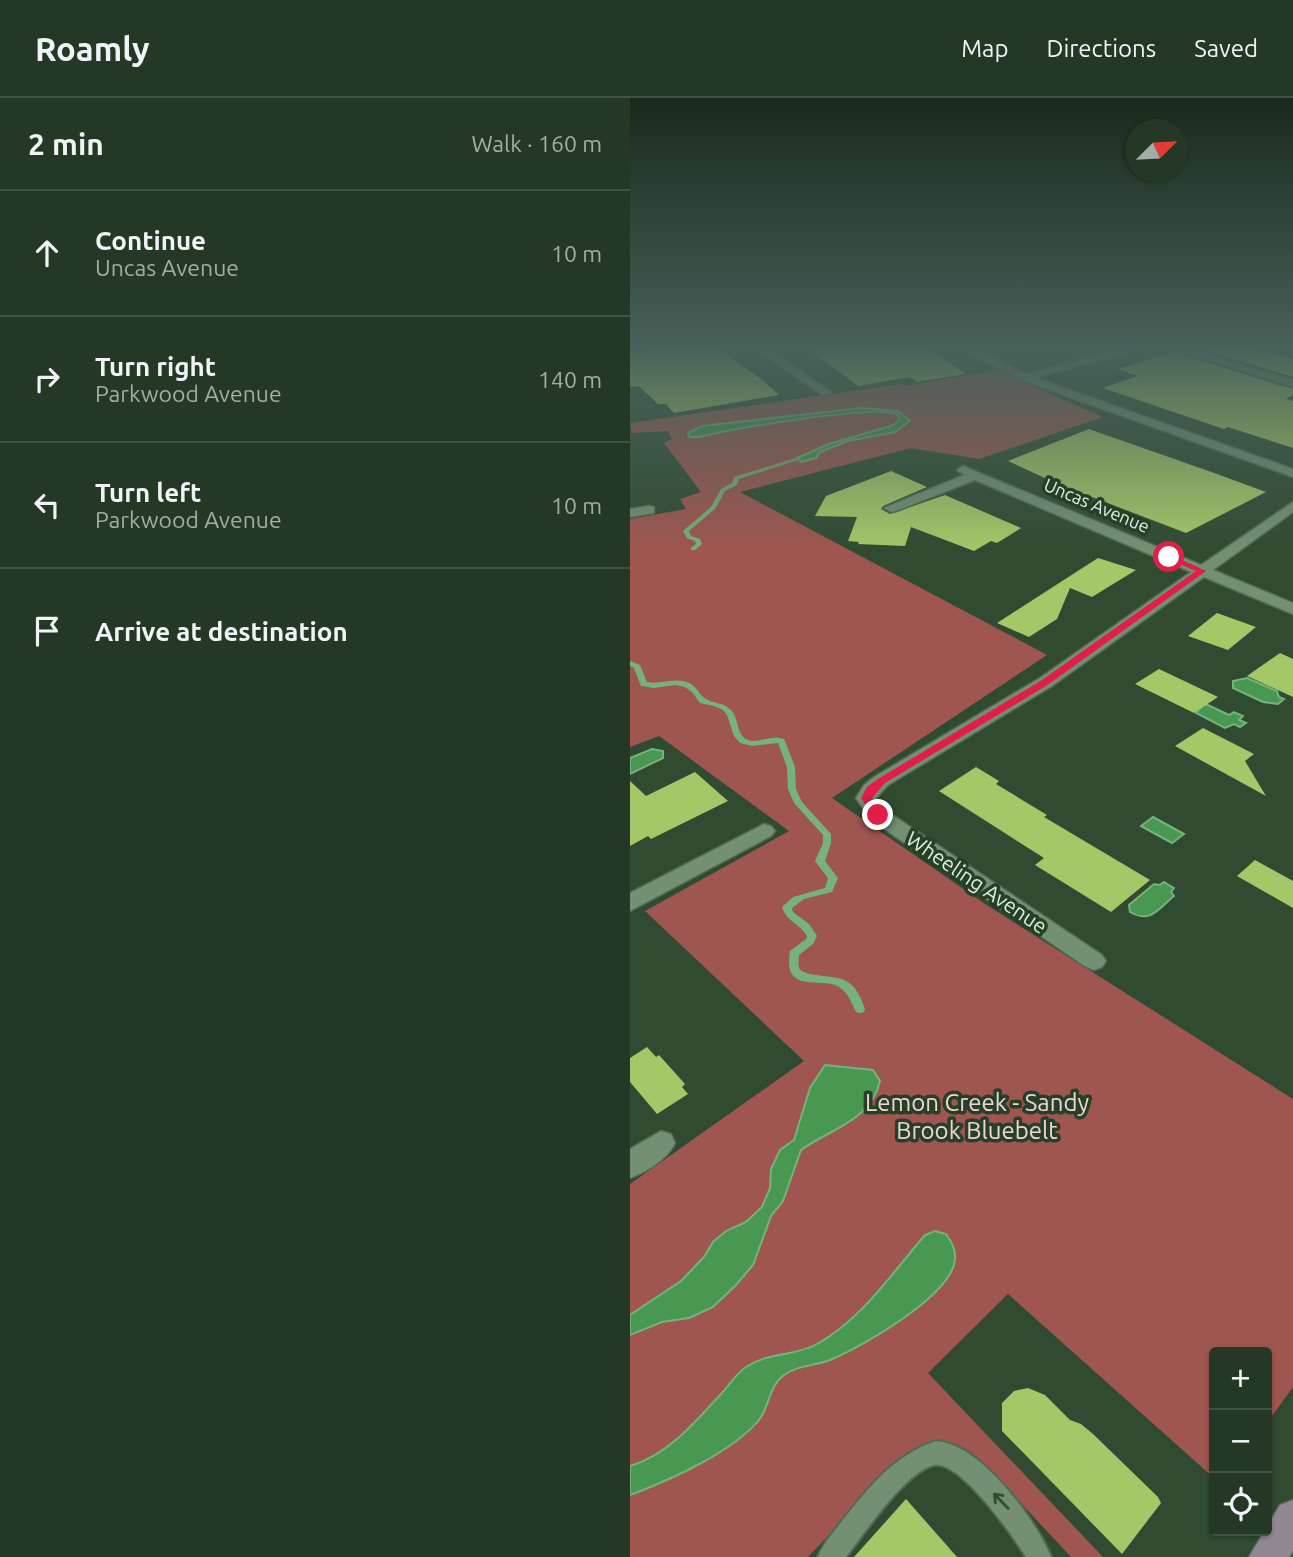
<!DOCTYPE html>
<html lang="en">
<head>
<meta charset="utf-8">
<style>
	body { margin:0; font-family:Ubuntu,sans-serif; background:#314332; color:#f1f3f6 }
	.controls { position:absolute; right:21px; bottom:21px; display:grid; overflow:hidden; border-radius:7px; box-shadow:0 2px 5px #0004 }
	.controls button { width:63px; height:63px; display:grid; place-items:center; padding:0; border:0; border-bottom:2px solid #425243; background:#253826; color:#f1f3f6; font:35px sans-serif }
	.compass { position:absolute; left:495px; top:21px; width:63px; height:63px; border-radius:50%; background:#253826; box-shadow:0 2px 5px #0004; rotate:66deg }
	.stop { position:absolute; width:21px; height:21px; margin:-16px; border:5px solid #e11d48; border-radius:50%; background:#fff }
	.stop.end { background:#e11d48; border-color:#fff; box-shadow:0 2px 7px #0008 }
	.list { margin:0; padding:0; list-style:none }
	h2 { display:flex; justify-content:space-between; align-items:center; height:91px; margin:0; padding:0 28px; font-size:30px }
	h2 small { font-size:23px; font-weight:400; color:#a3aca7 }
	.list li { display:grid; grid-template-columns:46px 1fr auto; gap:21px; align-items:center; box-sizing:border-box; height:126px; padding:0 28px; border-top:2px solid #425243 }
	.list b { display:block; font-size:26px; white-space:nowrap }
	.list p { margin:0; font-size:23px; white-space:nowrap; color:#a3aca7 }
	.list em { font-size:23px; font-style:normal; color:#a3aca7 }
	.icon { flex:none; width:38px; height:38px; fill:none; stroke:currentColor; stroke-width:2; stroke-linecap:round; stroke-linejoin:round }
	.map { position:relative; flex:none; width:663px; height:1459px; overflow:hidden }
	header { display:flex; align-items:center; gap:42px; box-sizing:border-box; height:98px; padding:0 35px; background:#253826; border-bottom:2px solid #425243 }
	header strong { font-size:33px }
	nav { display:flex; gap:38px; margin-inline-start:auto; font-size:24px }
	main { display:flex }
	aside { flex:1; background:#253826 }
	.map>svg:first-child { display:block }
	.green { fill:#9f5650 }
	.water { fill:#499852; stroke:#75b27c; stroke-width:2 }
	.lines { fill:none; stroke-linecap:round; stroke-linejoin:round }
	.stream { fill:#75b27c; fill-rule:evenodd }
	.building { fill:#a4c867 }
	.lane-casing { stroke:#526954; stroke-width:4 }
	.street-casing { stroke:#526954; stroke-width:3 }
	.secondary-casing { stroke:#526954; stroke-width:3 }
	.lane { fill:#738f74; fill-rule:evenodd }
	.street { fill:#738f74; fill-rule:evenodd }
	.secondary { fill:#928893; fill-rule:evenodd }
	.oneway { stroke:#324c33 }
	.route { fill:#e11d48 }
	.labels { text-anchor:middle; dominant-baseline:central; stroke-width:7; stroke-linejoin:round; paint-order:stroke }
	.far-street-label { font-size:18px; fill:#ddeddd; stroke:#264028 }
	.street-label { font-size:21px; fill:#ddeddd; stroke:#264028 }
	.near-park-label { font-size:24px; fill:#f1d5d2; stroke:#264028 }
</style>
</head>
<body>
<header>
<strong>Roamly</strong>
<nav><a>Map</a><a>Directions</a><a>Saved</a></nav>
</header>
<main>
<aside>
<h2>2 min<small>Walk · 160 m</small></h2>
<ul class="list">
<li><svg class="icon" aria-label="ahead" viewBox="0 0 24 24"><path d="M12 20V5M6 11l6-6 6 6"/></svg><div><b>Continue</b><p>Uncas Avenue</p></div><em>10 m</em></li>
<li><svg class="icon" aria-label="right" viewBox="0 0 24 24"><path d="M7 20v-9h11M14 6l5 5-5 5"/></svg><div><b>Turn right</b><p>Parkwood Avenue</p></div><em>140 m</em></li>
<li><svg class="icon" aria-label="left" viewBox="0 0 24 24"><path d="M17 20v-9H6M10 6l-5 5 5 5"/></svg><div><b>Turn left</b><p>Parkwood Avenue</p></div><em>10 m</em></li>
<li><svg class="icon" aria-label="arrive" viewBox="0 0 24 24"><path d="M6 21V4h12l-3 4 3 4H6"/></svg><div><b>Arrive at destination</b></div></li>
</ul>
</aside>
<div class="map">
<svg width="663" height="1459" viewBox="0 0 663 1459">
	<rect width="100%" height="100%" fill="#314b32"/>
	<!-- green -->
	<polygon class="green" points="367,272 473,319 349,361 281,350 110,394 417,557 202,700 355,806 663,1001 663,1289 637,1325 637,1254 584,1254 584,1380 378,1196 298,1275 473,1459 441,1459 358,1370 339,1353 323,1345 307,1344 278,1355 178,1459 0,1459 0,1086 174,963 15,813 159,733 29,638 0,649 0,421 56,411 50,401 71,394 34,345 42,341 38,333 2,335 0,325 271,286 275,288"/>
	<!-- water -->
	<g class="water">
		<path d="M231 310 268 313 280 323 265 334 218 343 190 354 186 360 172 364 167 360 199 346 261 328 269 323 268 317C247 305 99 332 69 339H60L58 335 72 328Z"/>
		<polygon points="617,580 647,593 649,599 654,601 648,606 633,604 603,590 603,583"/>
		<polygon points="573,607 578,607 599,617 604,614 613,618 609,622 616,625 610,629 604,626 595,630 566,615"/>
		<polygon points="22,651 33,653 33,660 0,676 0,660"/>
		<polygon points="523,719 554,736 542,745 511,728"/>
		<path d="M534 784 544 790 541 794 544 798C528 811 521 826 500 814L499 807 524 786 530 787Z"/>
		<path d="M195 967 243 972 250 983C241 1023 200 1031 171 1052L153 1103 141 1118 123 1167 106 1187 83 1209 59 1220 32 1224 0 1237V1217L51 1183 74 1159 83 1144 96 1133 116 1124 132 1109 140 1090 141 1071 150 1052 164 1042 180 990Z"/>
		<path d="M305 1133 316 1136C321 1143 326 1151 325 1160 324 1197 231 1249 200 1262 185 1268 168 1267 154 1277 138 1289 140 1308 129 1322 103 1354 38 1383 0 1397V1368C38 1357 64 1325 91 1296 99 1287 107 1275 116 1269 140 1253 164 1259 187 1246 232 1221 262 1175 295 1137Z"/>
	</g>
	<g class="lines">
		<!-- stream -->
		<g class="stream">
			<polygon points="166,360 171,361 109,381 107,387 95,393 85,411 59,433 61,438 70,441 72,446 65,452 61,452 61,450 66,446 65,443 57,440 53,433 81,409 91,391 102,385 104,379"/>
			<path d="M0 563 10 567 17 584C31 587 48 578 61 586 67 589 70 598 76 601 84 606 93 604 101 612 109 620 106 635 116 641 124 646 134 640 143 640 147 639 149 640 154 641L155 643 165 669 166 691 172 704 201 736V745L195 763 208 780 202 794 174 801 162 810 163 814 179 826 187 838 183 846 169 857C169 861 168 865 169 869 172 880 205 876 216 883 227 889 231 900 235 911L234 914 230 915 226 914C221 904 218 893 207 888 193 881 171 890 161 875 158 868 159 860 160 853L176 841 177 838C170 826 156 823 152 809L163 799 195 790 198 780 185 763 193 745V737L164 705 158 691 157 669 148 645 122 648 110 645 104 638 97 617 93 612 84 608 70 605 62 594 55 589 45 587 24 590 11 588 4 570 0 568Z"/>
		</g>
	</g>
	<!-- building -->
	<g class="building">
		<polygon points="24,249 84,249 130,280 149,297 44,315 36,306 28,306 9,288 0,289 0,254"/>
		<polygon points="176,249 296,249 336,276 287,284 280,279 228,288"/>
		<polygon points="564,249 621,249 663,261 663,279"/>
		<polygon points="543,254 663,291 663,297 656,301 663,303 663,350 598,329 594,331 473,290 507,278 488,271"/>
		<polygon points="459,331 587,376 636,394 556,435 428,386 378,363"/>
		<polygon points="261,373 297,389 253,408 251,411 260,416 315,397 391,430 367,445 361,443 344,453 281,429 275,448 228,446 229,444 218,443 227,419 185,418 196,398"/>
		<polygon points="468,460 506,472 462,499 440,490 427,521 399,539 367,525"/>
		<polygon points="587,515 626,529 598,552 558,538"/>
		<polygon points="650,555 663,561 663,599 617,578"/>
		<polygon points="529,571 588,599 564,615 505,586"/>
		<polygon points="573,630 624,656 615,663 636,698 545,648"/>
		<polygon points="346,669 369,683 366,686 417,717 414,719 520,782 481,814 405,767 414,760 309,693"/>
		<polygon points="65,674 98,703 21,741 18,738 0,748 0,683 16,698"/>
		<polygon points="625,762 663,783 663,810 607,778"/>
		<polygon points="17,949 26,959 29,957 55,986 52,989 58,996 27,1016 0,984 0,960"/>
		<polygon points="398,1290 415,1297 440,1322 451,1326 463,1336 528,1399 531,1405 492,1456 372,1333 372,1305 384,1293"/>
		<polygon points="276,1401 327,1459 224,1459 259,1420"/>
	</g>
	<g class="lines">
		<!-- lane casing -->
		<g class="lane-casing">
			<path id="lane" d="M306 1343C350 1345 406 1422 421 1459H396C383 1438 330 1362 304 1367 275 1374 234 1436 216 1459H188C193 1446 203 1435 212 1423 239 1389 264 1357 306 1343Z"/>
		</g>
		<!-- street casing -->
		<g class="street-casing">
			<g id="street">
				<polygon points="123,249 136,249 202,295 192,297"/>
				<polygon points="328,249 342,249 396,276 497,249 516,249 406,280 663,371 663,379 391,282"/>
				<polygon points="536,249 553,249 663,282 663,289"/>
				<polygon points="333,368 571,467 663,404 663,414 583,472 663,505 663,516 574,479 422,588 258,687 246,700 255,712 472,857 476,863 472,869 464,872 456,869 241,722 226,700 234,687 244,679 410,580 561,474 345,382 266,413 261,414 254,410 334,377 327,372"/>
				<polygon points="19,408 24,409 24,415 0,419 0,411"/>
				<polygon points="134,726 141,728 145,733 141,738 0,813 0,795"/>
				<path d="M31 1033 41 1036 45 1045C38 1061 16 1074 0 1080V1051Z"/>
			</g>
		</g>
		<!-- secondary casing -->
		<g class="secondary-casing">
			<polygon id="secondary" points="663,1402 663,1453 659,1459 619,1459 650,1407"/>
		</g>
		<!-- lane -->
		<use href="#lane" class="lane"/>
		<!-- street -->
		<use href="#street" class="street"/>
		<!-- secondary -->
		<use href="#secondary" class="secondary"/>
	</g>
	<!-- one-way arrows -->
	<defs><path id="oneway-shaft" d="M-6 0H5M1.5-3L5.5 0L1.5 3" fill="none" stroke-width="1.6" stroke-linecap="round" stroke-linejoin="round" transform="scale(1.75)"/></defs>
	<use class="oneway" href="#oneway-shaft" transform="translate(371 1403) rotate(-134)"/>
	<!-- sky -->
	<linearGradient id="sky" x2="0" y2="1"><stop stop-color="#1b291c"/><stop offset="0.55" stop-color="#48615a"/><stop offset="1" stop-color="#48615a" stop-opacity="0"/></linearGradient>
	<rect width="663" height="454" fill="url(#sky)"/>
	<!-- route -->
	<polygon class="route" points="539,456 576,473 419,586 255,685 242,700 253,717 244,720 231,700 237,689 248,681 412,582 566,473 536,460"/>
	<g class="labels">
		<!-- far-street labels -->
		<g class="far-street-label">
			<text transform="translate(467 407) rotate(23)">Uncas Avenue</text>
		</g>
		<!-- street labels -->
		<g class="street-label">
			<text transform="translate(347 784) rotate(34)">Wheeling Avenue</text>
		</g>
		<!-- near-park labels -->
		<g class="near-park-label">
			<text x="347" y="1004">Lemon Creek - Sandy<tspan x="347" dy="28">Brook Bluebelt</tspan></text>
		</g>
	</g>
</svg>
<div class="controls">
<button>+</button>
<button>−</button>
<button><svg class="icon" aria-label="locate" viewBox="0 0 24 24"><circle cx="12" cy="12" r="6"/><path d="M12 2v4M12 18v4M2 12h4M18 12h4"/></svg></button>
</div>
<svg class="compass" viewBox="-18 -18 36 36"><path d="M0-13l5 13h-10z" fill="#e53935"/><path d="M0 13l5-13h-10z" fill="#a3aca7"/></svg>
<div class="stop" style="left:539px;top:459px"></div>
<div class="stop end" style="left:248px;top:717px"></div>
</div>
</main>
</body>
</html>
